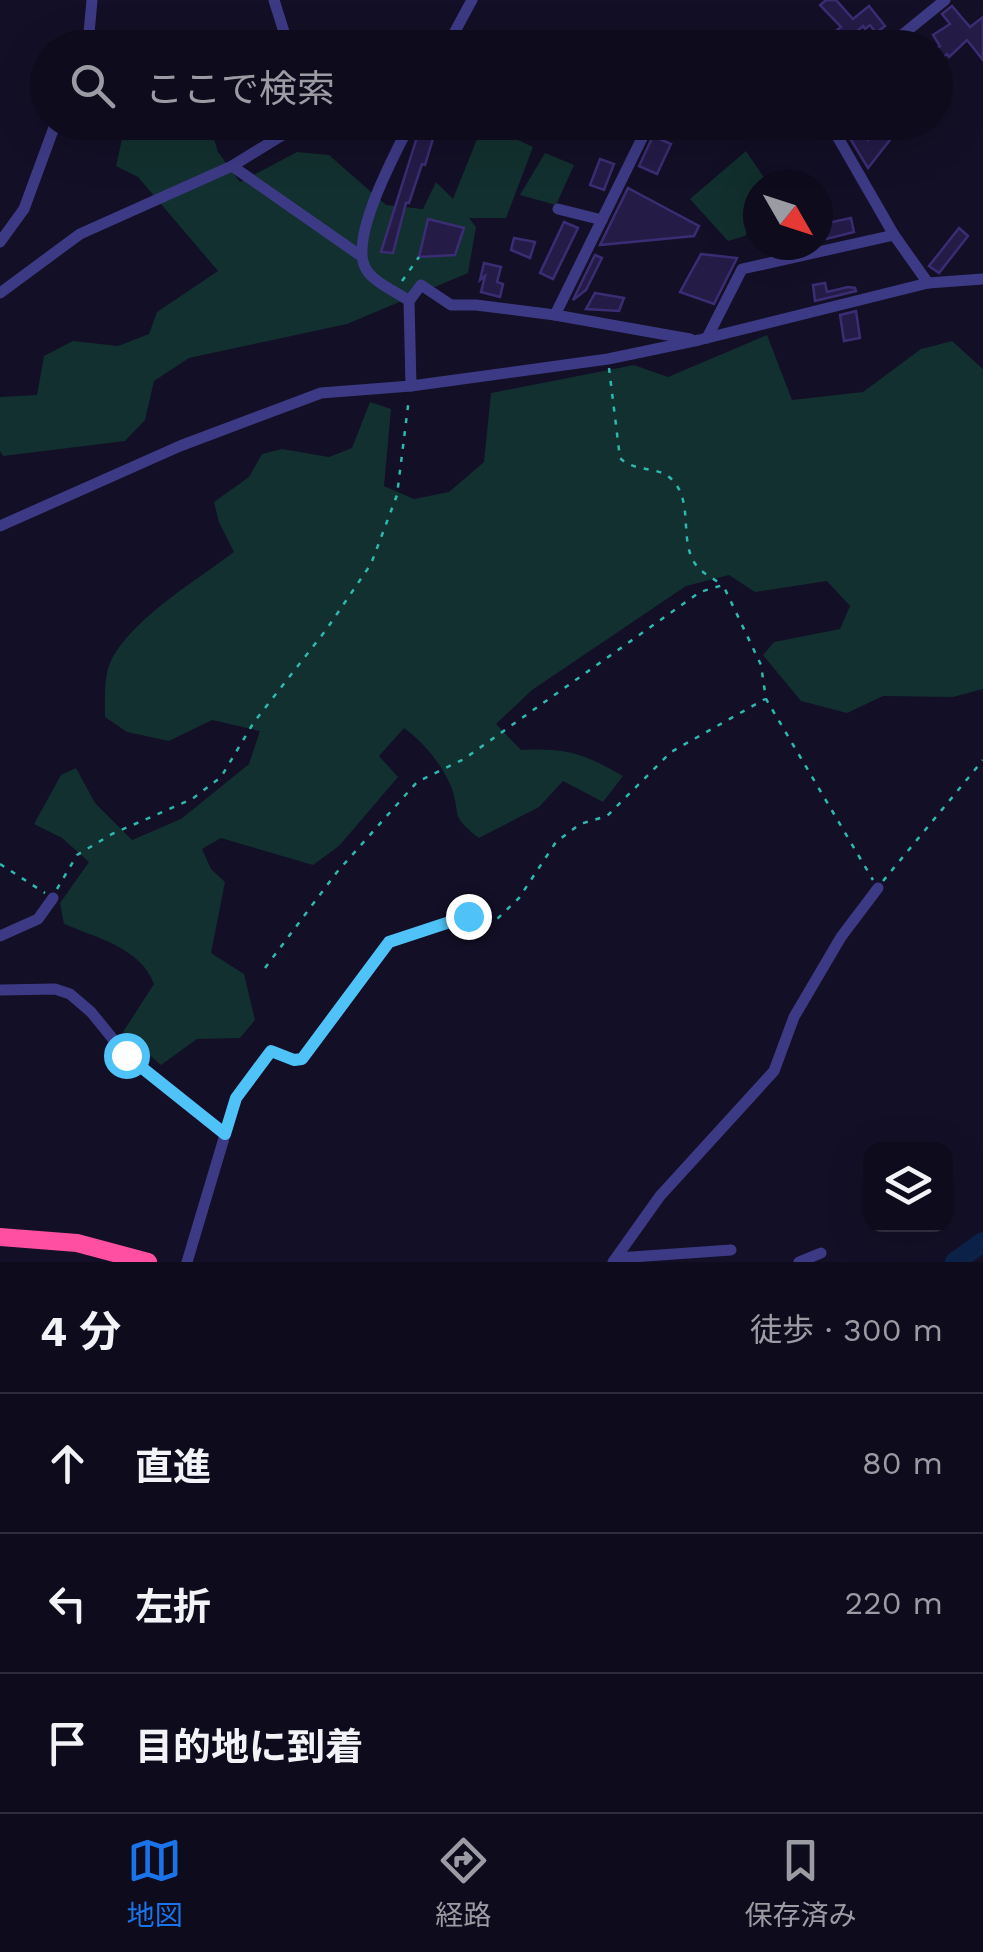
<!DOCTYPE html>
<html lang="ja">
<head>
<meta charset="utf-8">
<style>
	body { margin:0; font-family:"Work Sans","Noto Sans JP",sans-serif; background:#1c1929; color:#f1f3f6 }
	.controls { position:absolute; right:30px; bottom:30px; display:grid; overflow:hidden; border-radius:20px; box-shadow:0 10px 40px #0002 }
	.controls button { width:90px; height:90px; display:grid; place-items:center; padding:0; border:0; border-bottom:2px solid #2e2b3b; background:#0e0b1c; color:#f1f3f6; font:50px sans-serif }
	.compass { position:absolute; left:743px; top:170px; width:90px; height:90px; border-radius:50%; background:#0e0b1c; box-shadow:0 10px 40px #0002; rotate:129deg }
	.stop { position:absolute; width:30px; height:30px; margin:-22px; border:8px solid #4fc3f7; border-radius:50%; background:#fff }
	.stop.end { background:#4fc3f7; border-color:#fff; box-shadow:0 2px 10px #0008 }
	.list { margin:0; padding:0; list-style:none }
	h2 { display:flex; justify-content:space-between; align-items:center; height:130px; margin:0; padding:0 40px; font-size:42px }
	h2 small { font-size:32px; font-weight:400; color:#9b9ba3 }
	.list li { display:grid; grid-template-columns:65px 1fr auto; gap:30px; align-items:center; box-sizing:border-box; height:140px; padding:0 40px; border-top:2px solid #2e2b3b }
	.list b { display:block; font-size:38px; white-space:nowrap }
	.list em { font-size:32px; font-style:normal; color:#9b9ba3 }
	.icon { flex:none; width:55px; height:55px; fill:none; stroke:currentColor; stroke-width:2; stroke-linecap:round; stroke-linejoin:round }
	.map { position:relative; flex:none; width:983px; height:1262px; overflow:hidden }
	.search { position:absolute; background:#0e0b1c; box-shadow:0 10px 40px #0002; left:30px; right:30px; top:30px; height:110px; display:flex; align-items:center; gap:25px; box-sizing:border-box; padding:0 35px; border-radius:55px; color:#9b9ba3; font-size:38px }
	.sheet { height:550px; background:#0e0b1c }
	nav { display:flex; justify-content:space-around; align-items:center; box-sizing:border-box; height:140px; border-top:2px solid #2e2b3b; background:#0e0b1c; font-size:28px; color:#9b9ba3 }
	nav a { display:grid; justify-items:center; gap:5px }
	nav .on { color:#1a73e8 }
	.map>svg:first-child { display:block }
	.green { fill:#12302f }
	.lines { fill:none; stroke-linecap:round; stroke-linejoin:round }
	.river { stroke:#0c2248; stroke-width:20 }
	.building { fill:#241b47; stroke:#3b2d73; stroke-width:2.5 }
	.path { stroke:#2fb8b0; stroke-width:2.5; stroke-dasharray:5 8; stroke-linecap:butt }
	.minor { stroke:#3d3a85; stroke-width:11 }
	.highway { stroke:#ff4fa3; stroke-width:18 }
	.route { stroke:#4fc3f7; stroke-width:12 }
</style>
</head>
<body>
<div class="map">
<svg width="983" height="1262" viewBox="0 0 983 1262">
	<rect width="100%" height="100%" fill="#130f26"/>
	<!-- green -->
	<g class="green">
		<polygon points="136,123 209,123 218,152 240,182 297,152 329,155 386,205 423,209 436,182 453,199 483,124 533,147 506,218 469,218 476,227 468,273 347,324 189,358 154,381 145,420 125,441 3,456 0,451 0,397 37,395 44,356 73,341 118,346 149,334 157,312 218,271 138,177 116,166 122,139"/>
		<polygon points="746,151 769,185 758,185 758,214 745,236 728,241 690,199"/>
		<polygon points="545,153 574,165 556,205 520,195"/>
		<path d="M767 335 792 400 863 392 921 349 952 341 983 369V689L953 697 883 696 847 713 801 701 763 655 774 642 840 629 850 606 827 581 755 592 729 575 686 586 532 690 496 724 521 750C567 748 583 753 623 776L603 802 563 781 539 807 479 838C447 813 463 816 450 784 440 762 423 742 404 728L379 756 398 777 339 846 313 865 221 838 202 849 211 869 225 882 211 953 244 974 255 1020 240 1038 197 1039 161 1065 123 1032 154 984C141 948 97 938 64 924L60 903 89 862 62 838 34 824 61 775 76 768 95 803 132 840 181 819 249 764 260 731 212 720 169 741 127 732 105 717C105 697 103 672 114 655 138 615 197 580 234 552L219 522 214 502 249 477 262 454 282 449 329 457 352 448 370 402 391 409 384 486 414 499 449 492 484 462 491 393 634 365 668 377Z"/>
	</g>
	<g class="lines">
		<!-- river -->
		<polyline class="river" points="955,1262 983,1242"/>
	</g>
	<!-- building -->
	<g class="building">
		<polygon points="826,0 836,0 853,19 869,6 885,26 876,33 870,25 865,29 863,26 838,48 833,48 826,39 841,27 820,5"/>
		<polygon points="952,6 970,27 983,17 983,60 967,40 949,57 947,54 936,63 936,49 940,46 933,35 950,24 942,14"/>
		<polygon points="429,122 438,122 425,165 422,164 409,203 406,203 393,253 381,252 418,134 424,136"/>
		<polygon points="705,122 753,122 748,138 707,130"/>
		<polygon points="840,122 848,122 868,140 882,122 895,122 900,127 868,168"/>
		<polygon points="653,136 671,144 657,174 639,166"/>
		<polygon points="600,159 614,164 604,190 590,185"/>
		<polygon points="628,188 699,226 694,236 600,245"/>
		<polygon points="851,218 854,232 818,241 818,225"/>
		<polygon points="428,219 464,228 455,255 419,257"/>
		<polygon points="564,222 578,228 553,279 540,273"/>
		<polygon points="959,228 968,236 939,273 929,266"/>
		<polygon points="514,238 535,242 530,258 511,250"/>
		<polygon points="701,254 737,258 714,304 680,292"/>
		<polygon points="595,255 602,258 586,290 573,300"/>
		<polygon points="484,263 501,267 497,282 503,284 500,297 481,292 485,276 480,280"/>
		<polygon points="825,283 827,292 848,287 855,288 856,291 815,301 813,285"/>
		<polygon points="595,293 624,298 619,311 586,309"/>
		<polygon points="856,311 860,338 844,341 840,315"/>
	</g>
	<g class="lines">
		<!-- path -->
		<g class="path">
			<polyline points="402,281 419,257"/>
			<path d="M609 368 620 458C636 474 661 464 675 483 693 506 679 542 696 565 702 573 714 579 721 584"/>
			<polyline points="0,864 45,893"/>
			<polyline points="883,881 983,760"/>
			<polyline points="57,889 77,855 112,834 192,799 221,777 254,722 326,630 371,564 397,495 409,398"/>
			<polyline points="398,939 468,916 496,920 519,898 556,842 580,824 607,816 671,752 765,699"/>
			<polyline points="265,968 337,872 417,782 464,759 700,592 723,585 761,665 766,699 873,880"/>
		</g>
		<!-- minor -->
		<g class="minor">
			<polyline points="274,0 289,48"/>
			<polyline points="84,48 89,33 92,0"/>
			<polyline points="446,48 472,0"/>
			<polyline points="886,48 945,0"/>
			<path d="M411 122C396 152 348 239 366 269 373 282 397 292 409 301L411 386"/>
			<polyline points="650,122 555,315 690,339"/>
			<polyline points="829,122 894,235 928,283"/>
			<polyline points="232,166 361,256"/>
			<polyline points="558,209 602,220"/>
			<polyline points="0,242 24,209 56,122"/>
			<polyline points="0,293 80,234 232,166 294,128 296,122"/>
			<polyline points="409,301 421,285 451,305 476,305 555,315"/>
			<polyline points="707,338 742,269 894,235"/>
			<polyline points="0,526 180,446 321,393 411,386 608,359 699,340 928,283 983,279"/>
			<polyline points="0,936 38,919 53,898"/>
			<polyline points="0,990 55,989 70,994 91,1012 126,1055 225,1134"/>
			<polyline points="618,1258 731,1250"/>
			<polyline points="187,1262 236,1098 271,1051 294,1060 302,1059 389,942"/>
			<polyline points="613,1262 660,1196 774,1071 794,1017 841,937 878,888"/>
			<polyline points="799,1262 821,1253"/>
		</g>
		<!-- highway -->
		<polyline class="highway" points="0,1237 77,1243 148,1262"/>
	</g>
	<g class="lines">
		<!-- route -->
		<polyline class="route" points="126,1055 225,1134 236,1098 271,1051 294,1060 302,1059 389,942 468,916"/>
	</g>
</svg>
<div class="controls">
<button><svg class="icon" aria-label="layers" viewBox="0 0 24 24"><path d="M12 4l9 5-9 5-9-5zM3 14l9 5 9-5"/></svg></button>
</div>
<svg class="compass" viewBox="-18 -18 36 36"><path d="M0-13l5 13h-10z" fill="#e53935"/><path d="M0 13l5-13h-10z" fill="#9b9ba3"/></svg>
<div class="stop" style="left:126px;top:1055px"></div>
<div class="stop end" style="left:468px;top:916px"></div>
<div class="search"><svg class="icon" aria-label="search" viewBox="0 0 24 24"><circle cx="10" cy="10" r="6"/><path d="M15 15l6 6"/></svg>ここで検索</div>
</div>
<section class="sheet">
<h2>4 分<small>徒歩 · 300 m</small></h2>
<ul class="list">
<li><svg class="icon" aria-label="ahead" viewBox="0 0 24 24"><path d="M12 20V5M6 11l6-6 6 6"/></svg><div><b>直進</b></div><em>80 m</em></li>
<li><svg class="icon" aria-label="left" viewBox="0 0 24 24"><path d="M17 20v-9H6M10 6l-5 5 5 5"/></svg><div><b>左折</b></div><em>220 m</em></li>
<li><svg class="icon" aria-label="arrive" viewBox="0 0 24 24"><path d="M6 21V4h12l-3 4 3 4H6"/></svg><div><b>目的地に到着</b></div></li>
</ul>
</section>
<nav>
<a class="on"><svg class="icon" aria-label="map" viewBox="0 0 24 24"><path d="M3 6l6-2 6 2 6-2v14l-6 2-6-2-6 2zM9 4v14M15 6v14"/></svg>地図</a>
<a><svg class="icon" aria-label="directions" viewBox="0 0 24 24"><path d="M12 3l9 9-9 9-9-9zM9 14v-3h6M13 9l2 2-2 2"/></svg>経路</a>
<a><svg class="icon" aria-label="saved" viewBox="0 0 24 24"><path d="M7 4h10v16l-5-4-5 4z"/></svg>保存済み</a>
</nav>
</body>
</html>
